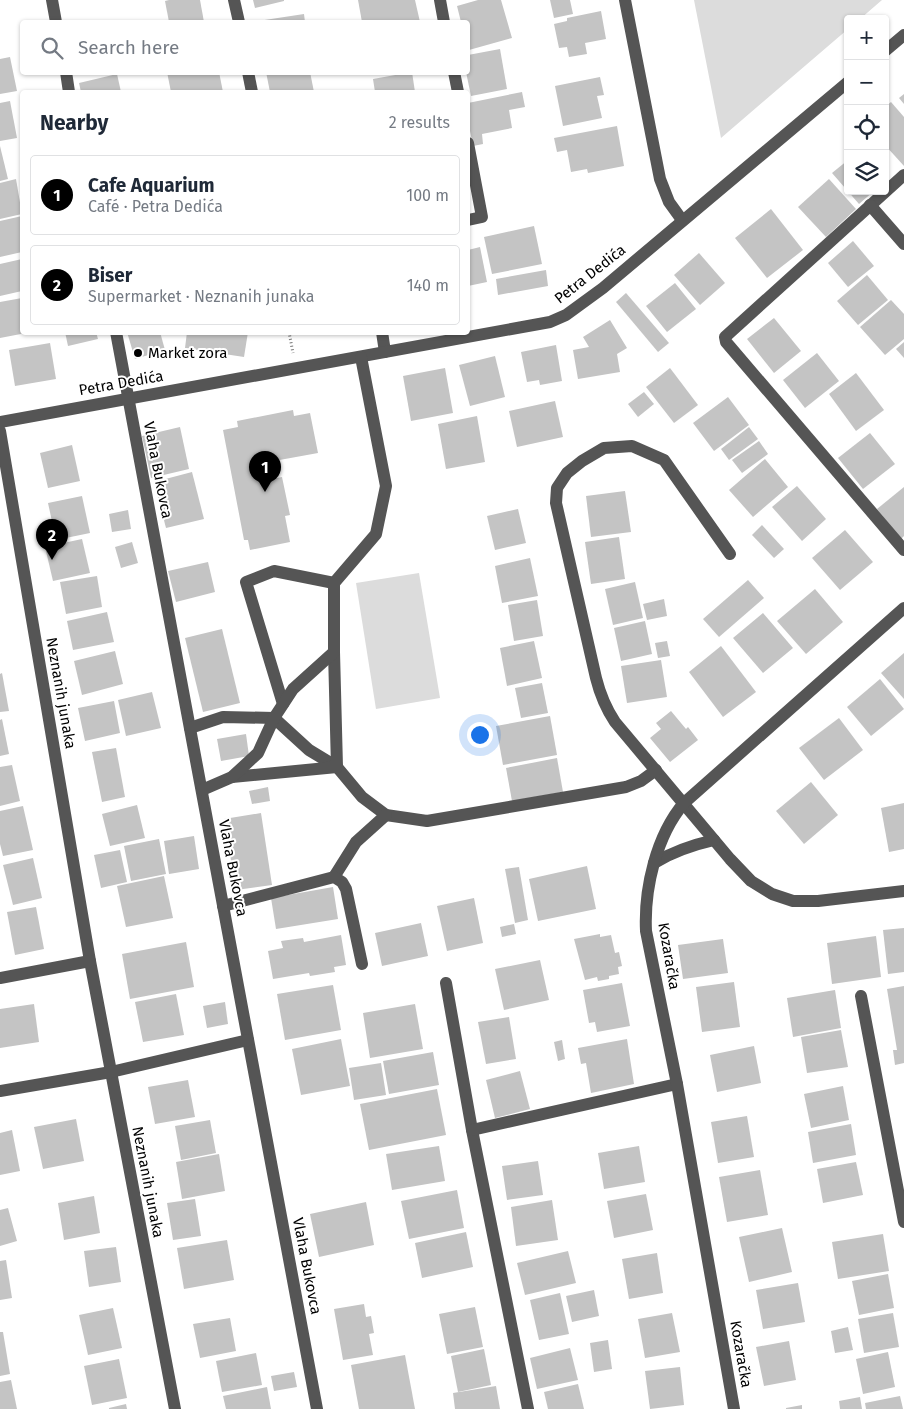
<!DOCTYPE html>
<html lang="en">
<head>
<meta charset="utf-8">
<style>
	body { margin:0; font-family:"Fira Sans",sans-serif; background:#f6f6f7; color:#1f2937 }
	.controls { position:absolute; right:15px; top:15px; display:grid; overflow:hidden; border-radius:5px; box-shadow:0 1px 4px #0004 }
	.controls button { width:45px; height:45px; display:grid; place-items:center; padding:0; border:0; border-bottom:1px solid #e0e1e3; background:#fff; color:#1f2937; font:25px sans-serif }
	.you { position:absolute; left:479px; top:734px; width:18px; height:18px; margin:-12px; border:4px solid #fff; border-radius:50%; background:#1a73e8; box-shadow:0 0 0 8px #1a73e833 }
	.badge { display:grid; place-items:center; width:32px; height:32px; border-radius:50%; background:#000; color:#fff; font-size:16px; font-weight:700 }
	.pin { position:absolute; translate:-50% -41px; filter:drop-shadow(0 1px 2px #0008) }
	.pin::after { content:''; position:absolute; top:26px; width:18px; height:15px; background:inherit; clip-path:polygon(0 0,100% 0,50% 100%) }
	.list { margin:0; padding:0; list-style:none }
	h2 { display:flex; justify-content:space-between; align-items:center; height:65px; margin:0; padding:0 20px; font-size:21px }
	h2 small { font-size:16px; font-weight:400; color:#747a83 }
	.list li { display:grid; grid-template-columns:32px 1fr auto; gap:15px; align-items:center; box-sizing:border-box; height:80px; margin:0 10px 10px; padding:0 10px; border:1px solid #e0e1e3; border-radius:5px }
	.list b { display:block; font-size:19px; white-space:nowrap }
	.list p { margin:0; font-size:16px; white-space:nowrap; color:#747a83 }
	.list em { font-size:16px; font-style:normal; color:#747a83 }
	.icon { flex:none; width:28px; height:28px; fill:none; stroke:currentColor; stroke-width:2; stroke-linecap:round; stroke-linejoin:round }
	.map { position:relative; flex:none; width:904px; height:1409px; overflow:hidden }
	.search { position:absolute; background:#fff; box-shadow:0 1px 4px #0004; left:20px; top:20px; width:450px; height:55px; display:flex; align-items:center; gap:12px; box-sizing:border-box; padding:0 18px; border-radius:5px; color:#747a83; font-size:19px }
	.panel { position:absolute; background:#fff; box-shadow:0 1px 4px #0004; left:20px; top:90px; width:450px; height:245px; border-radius:5px }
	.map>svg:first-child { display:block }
	.green { fill:#dcdcdc }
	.building { fill:#c4c4c4 }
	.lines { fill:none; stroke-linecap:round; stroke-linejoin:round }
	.path { stroke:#777; stroke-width:3; stroke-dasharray:1 2.5; stroke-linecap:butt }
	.minor { stroke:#555; stroke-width:12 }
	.poi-dot { fill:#000; stroke:#fff; stroke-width:2 }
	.labels { text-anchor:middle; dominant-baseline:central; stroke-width:4; stroke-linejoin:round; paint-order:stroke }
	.street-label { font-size:15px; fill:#000; stroke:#fff }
	.poi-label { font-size:15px; fill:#000; stroke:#fff; text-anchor:start }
</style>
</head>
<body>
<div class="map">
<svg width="904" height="1409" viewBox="0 0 904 1409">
	<rect width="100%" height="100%" fill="#fff"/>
	<!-- green -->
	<g class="green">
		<polygon points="694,0 882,0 860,19 848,19 848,29 721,138"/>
		<polygon points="419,573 440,698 376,709 356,583"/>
	</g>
	<!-- building -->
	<g class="building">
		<polygon points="169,0 200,0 204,22 169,22 165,1"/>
		<polygon points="253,0 284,0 284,1 255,8"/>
		<polygon points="358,0 415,0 420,22 362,22"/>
		<polygon points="478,0 501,0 512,38 469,50 468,22 461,22 457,6"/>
		<polygon points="550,0 570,0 573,14 554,18"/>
		<polygon points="601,11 606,39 585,43 587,54 569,57 567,47 559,48 554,24 567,21 567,18"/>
		<polygon points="304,14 305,22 258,22 258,21"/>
		<polygon points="500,49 507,89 471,96 466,72 468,55"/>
		<polygon points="10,57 17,91 0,94 0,59"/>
		<polygon points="167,72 219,72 223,92 171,92"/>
		<polygon points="266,72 310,72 314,92 270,92"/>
		<polygon points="412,72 415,92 375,92 373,79"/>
		<polygon points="117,74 121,92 81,92 79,83"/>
		<polygon points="600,77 604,95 597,96 602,118 563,126 555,86"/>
		<polygon points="522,92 525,107 509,110 512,128 482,134 483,144 473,146 468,121 468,103"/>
		<polygon points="904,94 904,104 899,98"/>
		<polygon points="10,101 17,138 0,141 0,103"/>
		<polygon points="891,102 904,117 904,166 885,145 885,107"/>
		<polygon points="617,126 624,166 588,173 587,169 571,172 567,150 557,152 554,138"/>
		<polygon points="0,146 8,179 0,181"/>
		<polygon points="848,160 848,191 874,191 859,204 832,173"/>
		<polygon points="16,179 22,214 0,219 0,183"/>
		<polygon points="829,179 856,209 826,237 798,207"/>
		<polygon points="771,209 803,250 767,278 735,238"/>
		<polygon points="22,216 22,252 0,257 0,221"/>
		<polygon points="534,226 542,264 492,274 484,237"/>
		<polygon points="853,241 874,266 848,287 828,263"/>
		<polygon points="480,247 487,282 468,286 468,250"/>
		<polygon points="699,253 725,283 700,305 674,275"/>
		<polygon points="22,259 22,291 0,296 0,264"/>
		<polygon points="546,270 548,286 498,295 496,279"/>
		<polygon points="867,275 888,300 858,325 837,301"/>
		<polygon points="675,283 696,309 667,332 646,306"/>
		<polygon points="626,293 669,343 658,352 616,302"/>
		<polygon points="22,298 22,332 26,333 0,338 0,302"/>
		<polygon points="891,300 904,314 904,339 885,355 860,327"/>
		<polygon points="774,318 801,351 774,373 747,339"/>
		<polygon points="610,320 627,348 617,354 620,372 578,379 573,350 589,347 583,337"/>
		<polygon points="65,332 96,332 98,339 68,346"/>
		<polygon points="127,332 160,332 165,350 135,359"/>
		<polygon points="187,332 248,332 244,357 185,348"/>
		<polygon points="904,342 904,358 896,349"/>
		<polygon points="50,343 56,379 15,386 9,350"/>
		<polygon points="556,345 562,381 540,385 539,380 527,382 521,352"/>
		<polygon points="817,353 839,381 805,408 783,380"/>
		<polygon points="495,356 505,397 470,406 459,365"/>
		<polygon points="445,368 453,413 411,421 403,376"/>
		<polygon points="670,368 698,405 674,423 646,387"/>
		<polygon points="856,373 884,410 856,431 829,394"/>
		<polygon points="644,392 654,404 638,417 628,404"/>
		<polygon points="728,397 749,425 714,451 693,423"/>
		<polygon points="555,401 563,437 517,447 509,411"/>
		<polygon points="293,410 294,416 310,413 318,453 274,461 277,478 282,477 290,515 285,516 290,542 250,550 248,540 244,540 223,430 238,427 237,421"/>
		<polygon points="477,416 485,462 446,469 438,424"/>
		<polygon points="180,427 189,469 151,478 142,436"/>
		<polygon points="749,427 758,439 729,460 721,449"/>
		<polygon points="870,433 895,464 863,489 838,458"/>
		<polygon points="759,441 768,454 742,473 732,460"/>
		<polygon points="72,445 80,481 48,488 40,453"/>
		<polygon points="765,459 788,487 753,517 729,490"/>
		<polygon points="192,472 204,519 166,528 154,482"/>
		<polygon points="797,486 826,519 802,541 772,507"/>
		<polygon points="904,487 904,536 901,539 877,509"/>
		<polygon points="625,491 631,532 591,537 586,496"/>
		<polygon points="82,496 90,533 56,540 48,503"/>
		<polygon points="518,509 526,543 495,550 487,516"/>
		<polygon points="128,510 131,529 112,532 109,514"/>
		<polygon points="762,525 784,549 774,558 752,535"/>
		<polygon points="845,530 873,562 840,590 812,558"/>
		<polygon points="619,537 625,579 591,584 585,542"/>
		<polygon points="82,539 90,573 53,581 45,547"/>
		<polygon points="132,542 138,563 121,568 115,547"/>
		<polygon points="530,558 538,596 502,603 495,566"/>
		<polygon points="208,562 215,592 176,602 168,571"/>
		<polygon points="97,576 102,607 66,614 60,582"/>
		<polygon points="748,580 764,598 719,637 703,619"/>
		<polygon points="635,582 643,618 613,625 605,589"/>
		<polygon points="815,589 843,622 806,654 777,621"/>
		<polygon points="664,599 667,616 647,620 643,604"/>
		<polygon points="537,600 543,636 514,641 508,605"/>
		<polygon points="107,612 114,642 73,650 67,621"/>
		<polygon points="763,613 793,648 763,673 733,638"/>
		<polygon points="645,621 652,654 621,661 614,628"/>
		<polygon points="222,629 240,703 203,712 185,638"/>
		<polygon points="534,641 542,678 507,686 500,648"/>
		<polygon points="667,641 670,656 658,658 655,643"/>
		<polygon points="721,646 756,692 723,717 689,672"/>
		<polygon points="115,651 123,684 82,695 74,661"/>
		<polygon points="904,653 904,699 881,673"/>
		<polygon points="661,660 667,697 627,703 621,666"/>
		<polygon points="2,673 9,711 0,712 0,674"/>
		<polygon points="880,679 904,709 871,736 847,707"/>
		<polygon points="542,683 548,713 521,718 515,688"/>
		<polygon points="152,692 161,728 126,736 118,700"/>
		<polygon points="114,701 120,733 85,741 78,708"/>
		<polygon points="671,711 686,729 688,727 698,740 670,762 650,738 661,729 656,723"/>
		<polygon points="550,716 557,755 503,765 496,726"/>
		<polygon points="839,718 863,750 824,780 799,748"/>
		<polygon points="2,719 9,754 0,756 0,720"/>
		<polygon points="246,734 249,756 221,761 217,739"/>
		<polygon points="116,748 125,797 102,802 92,752"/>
		<polygon points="557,758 563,792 512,801 506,768"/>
		<polygon points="12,765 20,801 0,806 0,767"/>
		<polygon points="811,782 838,815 804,844 776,811"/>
		<polygon points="268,787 270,801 252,804 249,791"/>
		<polygon points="904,803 904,849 889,852 881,808"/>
		<polygon points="137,805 145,838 110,846 102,814"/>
		<polygon points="23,806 33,850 3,856 0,844 0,811"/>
		<polygon points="261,813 272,885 236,890 224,819"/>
		<polygon points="194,836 199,869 169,874 164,841"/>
		<polygon points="159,839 166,874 131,881 124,846"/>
		<polygon points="120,850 127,882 101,888 94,855"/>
		<polygon points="33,858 42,898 13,905 3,865"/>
		<polygon points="587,866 596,909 538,921 529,879"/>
		<polygon points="519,867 528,920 515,923 505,869"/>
		<polygon points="164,876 173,918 126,927 117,886"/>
		<polygon points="333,887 338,919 276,929 271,898"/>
		<polygon points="474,898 483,943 447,951 437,906"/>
		<polygon points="36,907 44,949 15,955 7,912"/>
		<polygon points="421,923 428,956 382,966 375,933"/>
		<polygon points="514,924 516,934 502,937 500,927"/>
		<polygon points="904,928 904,972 888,974 883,930"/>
		<polygon points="600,934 600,937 611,935 615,953 619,952 622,966 618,967 619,974 609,976 609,979 598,981 597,977 585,980 574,939"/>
		<polygon points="341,935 346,965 334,967 335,972 310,976 309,973 273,979 268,951 283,948 281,941 303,938 304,942"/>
		<polygon points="876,936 881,977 832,984 827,943"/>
		<polygon points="723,939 728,973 683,979 678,945"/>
		<polygon points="186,942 194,987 130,999 122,954"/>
		<polygon points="540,960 549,1000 504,1010 495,969"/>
		<polygon points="734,982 740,1027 702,1032 696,987"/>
		<polygon points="622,983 630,1026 597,1032 595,1022 589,1023 583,990"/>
		<polygon points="333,985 341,1030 285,1040 277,994"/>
		<polygon points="904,986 904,1063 895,1065 893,1050 897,1050 887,989"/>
		<polygon points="835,990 841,1028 793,1037 787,998"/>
		<polygon points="176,994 184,1035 143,1042 135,1002"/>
		<polygon points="225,1002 228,1024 207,1028 203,1006"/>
		<polygon points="34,1004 39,1042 0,1048 0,1009"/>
		<polygon points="415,1004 423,1049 370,1058 363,1013"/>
		<polygon points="509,1017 516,1059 486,1064 478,1022"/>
		<polygon points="841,1030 848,1067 807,1073 801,1037"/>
		<polygon points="341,1039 350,1086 301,1095 292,1049"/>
		<polygon points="627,1039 634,1084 591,1093 586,1063 581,1064 578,1048"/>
		<polygon points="562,1040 565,1059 558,1061 554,1042"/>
		<polygon points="754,1046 761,1083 717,1092 710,1055"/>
		<polygon points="433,1052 439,1085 389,1094 383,1061"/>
		<polygon points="381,1063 386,1095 354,1100 349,1068"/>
		<polygon points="520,1071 530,1109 495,1118 486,1080"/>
		<polygon points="188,1080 195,1117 155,1124 148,1087"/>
		<polygon points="843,1086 849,1120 811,1128 804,1094"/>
		<polygon points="437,1089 446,1135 369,1150 360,1104"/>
		<polygon points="747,1116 754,1157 718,1163 711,1122"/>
		<polygon points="76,1119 84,1161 43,1169 34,1127"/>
		<polygon points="210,1120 216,1153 181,1160 175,1126"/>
		<polygon points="851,1124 856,1155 813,1163 808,1132"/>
		<polygon points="12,1130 20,1171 0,1175 0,1133"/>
		<polygon points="439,1146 445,1181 392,1190 386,1154"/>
		<polygon points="639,1146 645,1182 604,1189 598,1153"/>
		<polygon points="219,1154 225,1191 182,1199 176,1162"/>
		<polygon points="538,1161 543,1195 507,1200 502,1166"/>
		<polygon points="856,1162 863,1195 823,1203 817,1169"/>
		<polygon points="760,1170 768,1215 727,1222 719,1177"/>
		<polygon points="457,1190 464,1228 409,1239 401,1201"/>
		<polygon points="646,1194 653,1230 614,1238 607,1201"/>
		<polygon points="94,1196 100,1233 64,1240 58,1203"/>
		<polygon points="195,1199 201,1236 173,1240 167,1203"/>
		<polygon points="552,1200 558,1240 516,1246 511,1207"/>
		<polygon points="366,1202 374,1245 319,1257 310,1214"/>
		<polygon points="8,1208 17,1241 0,1246 0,1210"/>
		<polygon points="782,1228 792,1272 749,1282 739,1237"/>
		<polygon points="466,1232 473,1267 422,1278 415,1243"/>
		<polygon points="883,1234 889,1271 838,1279 832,1242"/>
		<polygon points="227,1240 234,1280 184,1289 177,1248"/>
		<polygon points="116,1247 121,1282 89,1287 84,1251"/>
		<polygon points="568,1251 576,1283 525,1295 517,1263"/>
		<polygon points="657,1253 663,1293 629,1299 622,1259"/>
		<polygon points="6,1260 12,1298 0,1300 0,1261"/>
		<polygon points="888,1274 894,1308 859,1315 852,1281"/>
		<polygon points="798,1283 805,1322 763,1329 756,1290"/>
		<polygon points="594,1290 599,1316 572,1322 566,1296"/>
		<polygon points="560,1293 569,1334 539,1340 530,1300"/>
		<polygon points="364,1304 366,1317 371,1316 374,1333 369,1334 373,1355 343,1360 334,1309"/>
		<polygon points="475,1307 483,1347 447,1354 439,1314"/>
		<polygon points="113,1308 122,1348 88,1355 79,1315"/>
		<polygon points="672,1313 680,1352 645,1358 638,1319"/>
		<polygon points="893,1313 899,1347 864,1353 858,1319"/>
		<polygon points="230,1318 236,1351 200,1358 193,1324"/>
		<polygon points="848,1327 853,1350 835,1353 831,1331"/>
		<polygon points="0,1332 3,1332 10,1374 0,1376"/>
		<polygon points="608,1340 612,1369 594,1372 590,1343"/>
		<polygon points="789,1341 796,1380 764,1386 756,1347"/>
		<polygon points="570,1348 578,1380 537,1389 530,1358"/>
		<polygon points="484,1349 491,1385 458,1392 451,1356"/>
		<polygon points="888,1352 895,1387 863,1394 856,1359"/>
		<polygon points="256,1353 262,1385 222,1392 216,1361"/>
		<polygon points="405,1355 415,1409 359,1409 351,1365"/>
		<polygon points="119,1359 127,1398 92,1405 84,1366"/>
		<polygon points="680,1367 684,1405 650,1409 645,1371"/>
		<polygon points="294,1372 297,1387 274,1391 271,1376"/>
		<polygon points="11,1380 17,1409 0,1409 0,1382"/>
		<polygon points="578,1384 584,1409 548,1409 544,1392"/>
		<polygon points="496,1386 500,1409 455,1409 453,1393"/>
		<polygon points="267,1387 271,1409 226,1409 223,1396"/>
		<polygon points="900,1396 903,1409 866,1409 865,1403"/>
		<polygon points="860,1397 862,1409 840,1409 839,1401"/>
		<polygon points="126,1404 127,1409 109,1409 109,1408"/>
		<polygon points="802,1405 802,1409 786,1409 786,1408"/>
	</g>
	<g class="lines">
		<!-- path -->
		<polyline class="path" points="289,332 293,353"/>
		<!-- minor -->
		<g class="minor">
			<polyline points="52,0 56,22"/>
			<polyline points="234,0 239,22"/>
			<polyline points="440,0 444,22"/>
			<polyline points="625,0 660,179 669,202 682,220"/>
			<polyline points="885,51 904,35"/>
			<polyline points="66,72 69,92"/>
			<polyline points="248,72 252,92"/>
			<polyline points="454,72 458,92"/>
			<polyline points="468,143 482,217 468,220"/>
			<polyline points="904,175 725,337 726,342 904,550"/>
			<polyline points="870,205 904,244"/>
			<polyline points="116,332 317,1409"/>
			<polyline points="382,332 385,352"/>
			<polyline points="0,422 550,322 566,315 603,288 848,82"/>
			<polyline points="0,431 90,961 175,1409"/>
			<path d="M730 554 664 460 632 446 604 448 582 461 567 473 557 488 556 503 596 678C600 694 605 707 615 722L730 859 751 881 772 894 793 901H818L904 891"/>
			<polyline points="283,704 246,582 274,571 334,583"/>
			<polyline points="190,728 223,717 274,718 309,750 337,767 362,797 386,815 427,821 626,787 641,781 656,770"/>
			<polyline points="232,777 337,767 334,652"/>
			<polyline points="202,790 232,777 258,753 274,718 293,689 334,652 334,583 376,534 386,486 361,357"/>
			<path d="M654 863C674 851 692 845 714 840"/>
			<polyline points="334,877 356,842 386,815"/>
			<polyline points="223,906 334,877 342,882 346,889 362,964"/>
			<polyline points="0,978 90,961"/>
			<polyline points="446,983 472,1130 528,1409"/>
			<polyline points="861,996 904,1222"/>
			<polyline points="0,1091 111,1072 248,1040"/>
			<polyline points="472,1130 677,1084"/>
			<path d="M734 1409 677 1084 646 931C644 889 656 836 684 803L904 608"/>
		</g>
	</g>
	<!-- markers -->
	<circle class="poi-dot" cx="138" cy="353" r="5"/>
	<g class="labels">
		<!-- street labels -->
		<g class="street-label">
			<text transform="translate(590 274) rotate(-38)">Petra Dedića</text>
			<text transform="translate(121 383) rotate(-10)">Petra Dedića</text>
			<text transform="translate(158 470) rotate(79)">Vlaha Bukovca</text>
			<text transform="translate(61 693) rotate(80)">Neznanih junaka</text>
			<text transform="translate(233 868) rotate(79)">Vlaha Bukovca</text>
			<text transform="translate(669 956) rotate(80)">Kozaračka</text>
			<text transform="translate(148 1182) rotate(79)">Neznanih junaka</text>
			<text transform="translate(307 1266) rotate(79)">Vlaha Bukovca</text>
			<text transform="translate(741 1354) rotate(80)">Kozaračka</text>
		</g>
		<!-- poi labels -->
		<g class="poi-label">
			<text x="148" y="353">Market zora</text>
		</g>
	</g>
</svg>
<div class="controls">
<button>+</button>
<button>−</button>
<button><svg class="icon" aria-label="locate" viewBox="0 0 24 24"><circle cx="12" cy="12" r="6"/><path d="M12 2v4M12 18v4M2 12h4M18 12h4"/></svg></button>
<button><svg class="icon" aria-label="layers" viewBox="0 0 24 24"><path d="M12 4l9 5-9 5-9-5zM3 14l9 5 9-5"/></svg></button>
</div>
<div class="you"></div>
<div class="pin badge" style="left:265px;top:492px">1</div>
<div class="pin badge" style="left:52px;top:560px">2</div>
<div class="search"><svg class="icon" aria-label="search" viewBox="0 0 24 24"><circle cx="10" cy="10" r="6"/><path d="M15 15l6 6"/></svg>Search here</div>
<section class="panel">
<h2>Nearby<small>2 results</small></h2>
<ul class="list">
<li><span class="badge">1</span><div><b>Cafe Aquarium</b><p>Café · Petra Dedića</p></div><em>100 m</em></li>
<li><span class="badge">2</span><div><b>Biser</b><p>Supermarket · Neznanih junaka</p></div><em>140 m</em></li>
</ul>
</section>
</div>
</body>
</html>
